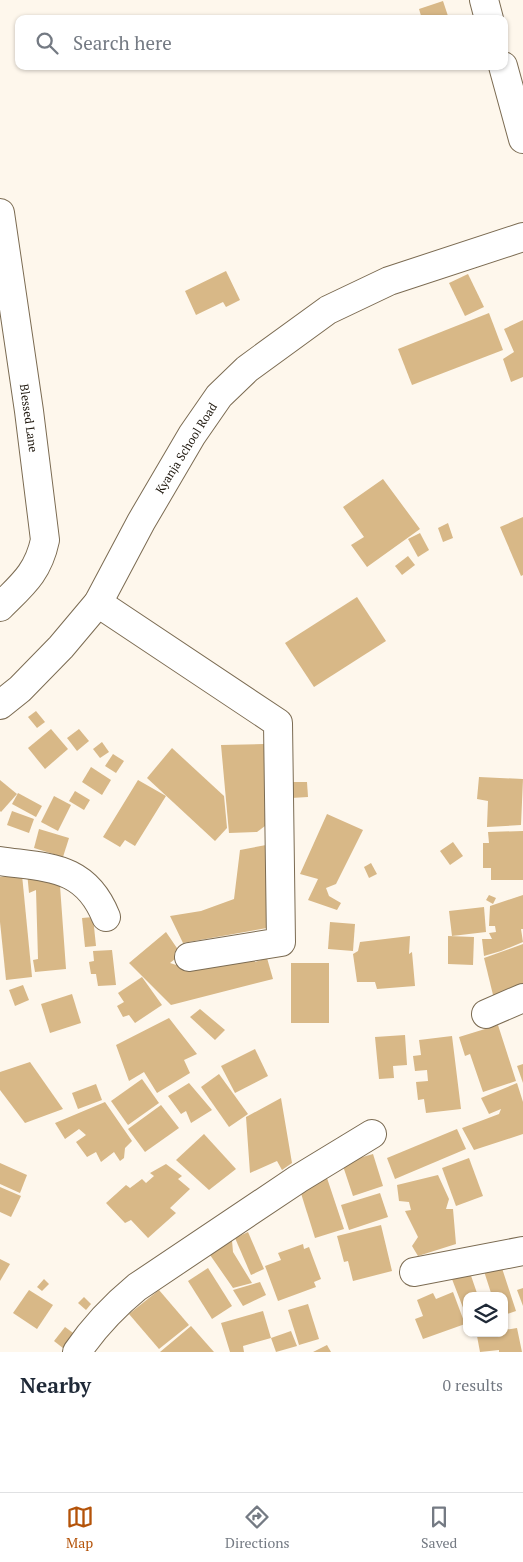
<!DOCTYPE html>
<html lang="en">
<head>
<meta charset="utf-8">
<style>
	body { margin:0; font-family:"PT Serif",serif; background:#f2f2f3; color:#1f2937 }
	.controls { position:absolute; right:15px; bottom:15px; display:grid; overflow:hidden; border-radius:10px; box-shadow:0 1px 4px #0004 }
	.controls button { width:45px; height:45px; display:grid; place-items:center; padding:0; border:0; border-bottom:1px solid #e0e1e3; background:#fff; color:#1f2937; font:25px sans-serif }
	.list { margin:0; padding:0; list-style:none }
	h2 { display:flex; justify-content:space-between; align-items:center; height:65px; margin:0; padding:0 20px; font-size:21px }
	h2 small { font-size:16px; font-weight:400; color:#747a83 }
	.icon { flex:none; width:28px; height:28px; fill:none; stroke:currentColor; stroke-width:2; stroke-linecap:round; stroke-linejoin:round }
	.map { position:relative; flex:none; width:523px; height:1352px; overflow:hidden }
	.search { position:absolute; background:#fff; box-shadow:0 1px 4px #0004; left:15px; right:15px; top:15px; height:55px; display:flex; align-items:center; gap:12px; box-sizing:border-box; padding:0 18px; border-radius:10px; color:#747a83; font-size:19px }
	.sheet { height:140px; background:#fff }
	nav { display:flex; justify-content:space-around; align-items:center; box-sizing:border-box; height:70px; border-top:1px solid #e0e1e3; background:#fff; font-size:14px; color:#747a83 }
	nav a { display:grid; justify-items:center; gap:2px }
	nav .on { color:#b45309 }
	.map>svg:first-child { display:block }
	.building { fill:#d8b887 }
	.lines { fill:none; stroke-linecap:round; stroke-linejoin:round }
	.minor-casing { stroke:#7b6b52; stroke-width:30 }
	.minor { stroke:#fff; stroke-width:28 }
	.labels { text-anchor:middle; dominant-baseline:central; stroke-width:4.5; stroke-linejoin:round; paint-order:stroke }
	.street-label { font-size:12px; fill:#211a10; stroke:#fff }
</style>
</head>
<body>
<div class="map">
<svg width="523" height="1352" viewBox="0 0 523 1352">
	<rect width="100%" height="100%" fill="#fef7ec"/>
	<!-- building -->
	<g class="building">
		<polygon points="443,1 449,19 422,19 419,9"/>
		<polygon points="226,271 240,300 226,307 223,302 196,315 185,291"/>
		<polygon points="468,274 484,307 465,316 449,283"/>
		<polygon points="489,313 503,350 412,385 398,349"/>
		<polygon points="523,320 523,377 511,382 503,359 514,352 504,329"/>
		<polygon points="383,479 420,529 367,567 351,545 364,537 343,507"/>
		<polygon points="523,517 523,575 521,576 500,527"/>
		<polygon points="448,523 453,538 443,542 438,528"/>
		<polygon points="420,533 429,550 418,557 408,539"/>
		<polygon points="408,556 415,565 402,575 395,566"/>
		<polygon points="357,597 386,641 314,687 285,643"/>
		<polygon points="36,711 45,722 37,728 28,717"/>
		<polygon points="51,729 68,749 45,769 28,748"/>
		<polygon points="79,729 89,741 77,751 67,738"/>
		<polygon points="102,742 109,752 100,758 93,749"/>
		<polygon points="264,744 265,826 257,832 229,833 221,745"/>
		<polygon points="172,748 224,796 227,828 215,841 147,778"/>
		<polygon points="113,754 124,761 116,773 105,766"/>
		<polygon points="91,767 111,780 102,795 82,782"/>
		<polygon points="479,777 523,779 521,825 487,827 488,801 477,799"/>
		<polygon points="0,780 17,794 1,812 0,811"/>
		<polygon points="138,780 166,796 135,846 125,840 120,847 103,837"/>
		<polygon points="290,782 307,782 308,797 291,798"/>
		<polygon points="75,791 90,800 84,810 69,801"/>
		<polygon points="18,793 42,806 36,817 12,804"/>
		<polygon points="54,796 71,805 58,831 41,822"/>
		<polygon points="12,811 34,819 29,833 7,825"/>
		<polygon points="327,814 363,830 336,884 326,888 329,896 341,903 337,910 308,900 318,879 300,874"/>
		<polygon points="39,829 69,838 63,857 34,848"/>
		<polygon points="523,831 523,880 491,880 491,868 483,868 483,843 489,843 488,832"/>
		<polygon points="453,842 463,856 450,865 440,851"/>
		<polygon points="266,845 267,928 183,943 170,916 201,911 234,899 240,850"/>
		<polygon points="371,863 377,874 369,878 364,867"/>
		<polygon points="27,872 59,872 66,969 35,972 33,960 38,959 36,890 29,893"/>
		<polygon points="22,875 32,977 6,980 0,922 0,877"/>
		<polygon points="489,895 496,898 493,904 486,900"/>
		<polygon points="523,895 523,929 521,929 523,942 501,951 484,956 482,939 492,939 489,933 496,932 495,926 489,926 490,906"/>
		<polygon points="484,907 486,932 452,936 449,911"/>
		<polygon points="93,917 96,946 85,947 82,918"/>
		<polygon points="330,922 355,924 353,951 328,949"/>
		<polygon points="166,932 181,954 170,963 192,970 254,956 255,962 267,958 273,979 171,1005 129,963"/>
		<polygon points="410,936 409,954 412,952 415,986 377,989 375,982 357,982 353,954 358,951 360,942"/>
		<polygon points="448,936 474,937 473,965 448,964"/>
		<polygon points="523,944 523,987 494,999 484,958"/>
		<polygon points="112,950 116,985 98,986 96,974 91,974 89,962 94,961 93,951"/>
		<rect x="291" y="963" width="38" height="60"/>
		<polygon points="142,977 162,1005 135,1023 129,1015 123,1017 117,1006 124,1002 118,993"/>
		<polygon points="23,985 29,1000 15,1006 9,990"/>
		<polygon points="72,994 81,1023 50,1033 41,1004"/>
		<polygon points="200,1009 225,1030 215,1040 190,1017"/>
		<polygon points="169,1018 197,1054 184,1060 190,1073 157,1093 144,1072 129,1081 116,1045"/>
		<polygon points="498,1025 516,1081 483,1092 470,1054 465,1056 459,1037"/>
		<polygon points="405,1035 407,1065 393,1066 394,1078 379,1079 375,1037"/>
		<polygon points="452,1036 461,1109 426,1113 424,1099 418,1100 416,1082 428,1081 427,1070 415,1071 413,1056 421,1055 419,1040"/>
		<polygon points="255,1049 268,1076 235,1093 221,1066"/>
		<polygon points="30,1062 63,1109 25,1123 0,1090 0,1072"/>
		<polygon points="523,1064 523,1083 517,1066"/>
		<polygon points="219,1074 248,1114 229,1127 201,1087"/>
		<polygon points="142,1079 159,1103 128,1125 111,1101"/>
		<polygon points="189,1083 212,1110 191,1123 186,1111 181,1114 168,1096"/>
		<polygon points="517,1083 523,1102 523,1134 474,1150 462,1128 499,1114 501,1109 489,1114 481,1098"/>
		<polygon points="96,1084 102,1100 78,1109 72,1093"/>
		<polygon points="281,1098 292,1163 282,1170 277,1161 250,1173 246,1117"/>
		<polygon points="105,1102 132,1141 125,1148 124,1158 120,1161 114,1152 101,1162 96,1152 87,1157 76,1142 86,1135 79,1129 65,1139 55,1123"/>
		<polygon points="161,1105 179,1128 145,1152 128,1129"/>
		<polygon points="457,1129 466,1149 395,1179 387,1158"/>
		<polygon points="204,1134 236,1169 209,1190 176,1160"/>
		<polygon points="373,1154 383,1186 353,1196 342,1163"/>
		<polygon points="469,1158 483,1196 456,1206 442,1168"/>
		<polygon points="0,1163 27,1175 20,1193 0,1184"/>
		<polygon points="166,1164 182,1176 178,1179 190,1189 170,1208 176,1213 148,1238 131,1220 125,1223 106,1203 126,1185 130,1188 142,1179 146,1183 154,1176 150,1173"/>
		<polygon points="438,1175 449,1199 446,1209 453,1209 456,1244 418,1256 412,1246 418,1237 405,1211 411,1210 409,1202 399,1201 397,1185"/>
		<polygon points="327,1178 344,1229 315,1238 299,1187"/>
		<polygon points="0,1187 21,1196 11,1217 0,1212"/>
		<polygon points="380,1193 388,1217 349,1230 341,1205"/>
		<polygon points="381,1225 392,1271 353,1281 348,1261 344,1262 337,1236"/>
		<polygon points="231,1229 233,1252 252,1283 233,1288 208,1252"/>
		<polygon points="248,1232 264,1269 251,1275 235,1238"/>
		<polygon points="303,1244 304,1249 309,1247 321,1279 314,1282 316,1287 278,1301 265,1266 281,1260 278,1253"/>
		<polygon points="0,1259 10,1264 0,1281"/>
		<polygon points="499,1259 516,1311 504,1315 504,1296 492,1296 482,1265"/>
		<polygon points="468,1267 478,1296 467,1296 467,1318 450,1274"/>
		<polygon points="208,1268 232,1306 212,1319 188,1281"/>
		<polygon points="44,1279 49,1284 42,1291 37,1287"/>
		<polygon points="260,1282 266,1295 243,1306 233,1290"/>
		<polygon points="523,1288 523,1306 517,1290"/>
		<polygon points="29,1290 53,1305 37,1329 13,1313"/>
		<polygon points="159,1290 189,1325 159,1349 129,1314"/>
		<polygon points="453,1292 465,1324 423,1339 415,1319 423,1316 417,1300 433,1293 436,1299"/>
		<polygon points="84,1297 91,1304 86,1310 78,1303"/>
		<polygon points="308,1304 319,1339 299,1345 288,1310"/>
		<polygon points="263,1311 271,1338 243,1346 244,1352 230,1352 221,1323"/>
		<polygon points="191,1326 214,1352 160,1352"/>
		<polygon points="65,1327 80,1338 68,1352 54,1341"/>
		<polygon points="517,1328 522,1352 499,1352 499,1350 480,1352 477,1336 489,1333 504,1333 504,1330"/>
		<polygon points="291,1331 297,1346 276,1352 271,1338"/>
		<polygon points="327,1345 331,1352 313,1352"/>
	</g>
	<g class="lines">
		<!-- minor casing -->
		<g class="minor-casing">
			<g id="minor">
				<polyline points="484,0 489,19"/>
				<polyline points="503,66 523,139"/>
				<path d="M0 213 29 411 45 540C38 573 22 585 0 607"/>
				<polyline points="98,603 278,723 281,942 189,957"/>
				<polyline points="0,705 20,689 61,647 98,603 141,522 192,435 219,396 247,369 328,310 389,281 523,237"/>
				<path d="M0 861C48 868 85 865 106 917"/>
				<polyline points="486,1014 523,998"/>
				<polyline points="414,1272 523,1251"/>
				<path d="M77 1352C94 1327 114 1306 137 1287L298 1179 372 1134"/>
			</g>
		</g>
		<!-- minor -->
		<use href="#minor" class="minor"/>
	</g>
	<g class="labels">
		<!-- street labels -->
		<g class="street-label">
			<text transform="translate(29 418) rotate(82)">Blessed Lane</text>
			<text transform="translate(186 448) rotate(-58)">Kyanja School Road</text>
		</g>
	</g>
</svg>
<div class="controls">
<button><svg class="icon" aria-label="layers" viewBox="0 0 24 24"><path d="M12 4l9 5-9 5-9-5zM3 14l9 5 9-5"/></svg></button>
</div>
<div class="search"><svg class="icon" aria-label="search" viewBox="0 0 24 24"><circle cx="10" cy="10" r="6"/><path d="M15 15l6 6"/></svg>Search here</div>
</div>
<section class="sheet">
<h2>Nearby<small>0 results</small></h2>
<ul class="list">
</ul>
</section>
<nav>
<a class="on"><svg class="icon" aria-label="map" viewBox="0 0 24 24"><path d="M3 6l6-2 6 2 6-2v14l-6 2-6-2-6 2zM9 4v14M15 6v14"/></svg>Map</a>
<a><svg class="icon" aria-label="directions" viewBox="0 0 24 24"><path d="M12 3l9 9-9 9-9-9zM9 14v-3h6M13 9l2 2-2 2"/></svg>Directions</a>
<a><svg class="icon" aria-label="saved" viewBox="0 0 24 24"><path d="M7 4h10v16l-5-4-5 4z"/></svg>Saved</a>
</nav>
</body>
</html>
